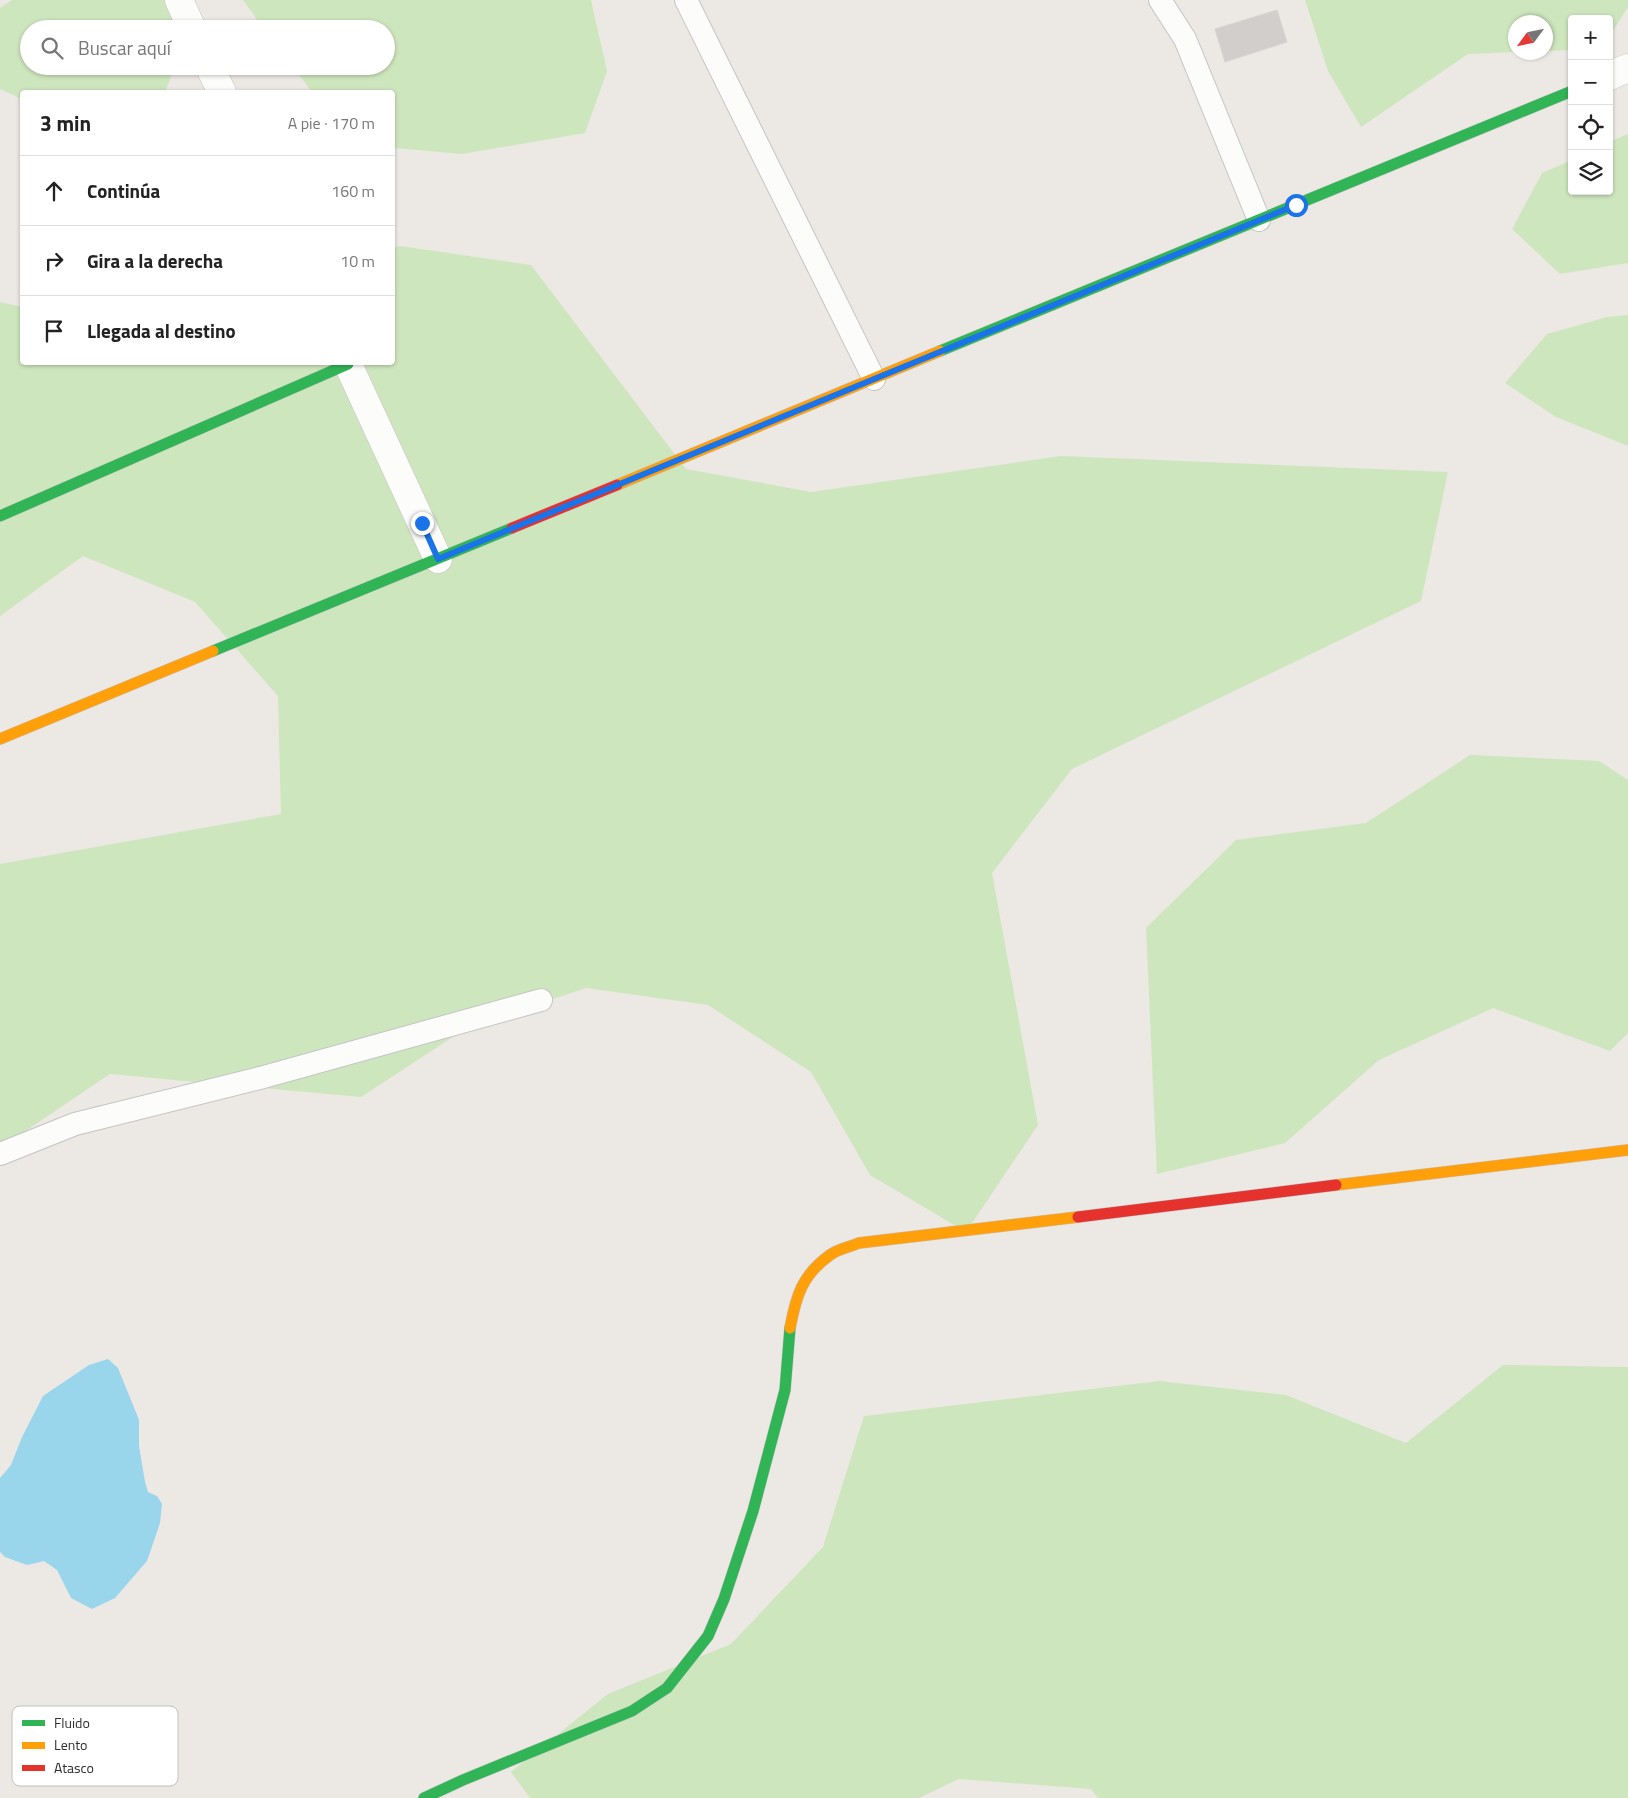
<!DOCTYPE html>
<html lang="es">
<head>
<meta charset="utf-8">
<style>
	body { margin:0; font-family:"Titillium Web",sans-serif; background:#f6f6f6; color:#222 }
	.controls { position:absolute; right:15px; top:15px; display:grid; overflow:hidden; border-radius:5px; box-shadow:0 1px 4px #0004 }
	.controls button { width:45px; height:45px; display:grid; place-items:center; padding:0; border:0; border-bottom:1px solid #e0e0e0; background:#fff; color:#222; font:25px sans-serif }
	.compass { position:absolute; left:1508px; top:15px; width:45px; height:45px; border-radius:50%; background:#fff; box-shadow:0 1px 4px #0004; rotate:237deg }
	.stop { position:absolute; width:15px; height:15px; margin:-11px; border:4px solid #1a73e8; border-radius:50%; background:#fff }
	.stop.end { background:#1a73e8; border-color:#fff; box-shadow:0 1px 5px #0008 }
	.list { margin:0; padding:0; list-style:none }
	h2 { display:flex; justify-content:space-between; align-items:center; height:65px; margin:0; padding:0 20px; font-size:21px }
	h2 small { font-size:16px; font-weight:400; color:#767676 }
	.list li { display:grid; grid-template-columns:32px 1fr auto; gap:15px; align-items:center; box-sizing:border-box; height:70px; padding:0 20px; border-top:1px solid #e0e0e0 }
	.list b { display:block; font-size:19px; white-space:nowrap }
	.list em { font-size:16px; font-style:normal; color:#767676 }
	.icon { flex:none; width:28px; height:28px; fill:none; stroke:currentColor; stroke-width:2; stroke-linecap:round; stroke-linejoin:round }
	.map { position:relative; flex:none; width:1628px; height:1798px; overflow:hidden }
	.search { position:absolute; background:#fff; box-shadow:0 1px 4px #0004; left:20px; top:20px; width:375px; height:55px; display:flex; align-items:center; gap:12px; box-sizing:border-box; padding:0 18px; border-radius:28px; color:#767676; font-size:19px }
	.panel { position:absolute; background:#fff; box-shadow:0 1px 4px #0004; left:20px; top:90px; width:375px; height:275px; border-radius:5px }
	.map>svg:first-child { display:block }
	.green { fill:#cee6be }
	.water { fill:#99d6ec }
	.building { fill:#d1cecb; stroke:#d7d4d0 }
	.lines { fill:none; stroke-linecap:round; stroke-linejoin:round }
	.lane-casing { stroke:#c5c4c5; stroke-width:24 }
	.street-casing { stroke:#c5c4c5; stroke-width:29 }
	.fast-casing { stroke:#c5c4c5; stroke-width:12 }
	.slow-casing { stroke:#c5c4c5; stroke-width:12 }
	.jam-casing { stroke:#c5c4c5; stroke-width:12 }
	.lane { stroke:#fcfcfb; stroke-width:22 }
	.street { stroke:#fcfcfb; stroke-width:28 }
	.fast { stroke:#30b455; stroke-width:11 }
	.slow { stroke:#ff9f0a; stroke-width:11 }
	.jam { stroke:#e5322d; stroke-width:11 }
	.route { stroke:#1a73e8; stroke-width:6 }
	.key { fill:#fff; stroke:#c0c0c0; stroke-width:1 }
	.key-label { font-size:14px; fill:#2e2e2e }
</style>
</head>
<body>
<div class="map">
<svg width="1628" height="1798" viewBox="0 0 1628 1798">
	<rect width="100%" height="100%" fill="#ece8e4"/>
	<!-- green -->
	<g class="green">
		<polygon points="12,0 177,0 188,29 29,29 29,66 175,66 165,92 22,92 22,99 0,89 0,8"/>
		<polygon points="243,0 591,0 607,71 585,133 462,154 395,148 393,147 392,92 312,92 292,66 386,66 386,29 264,29"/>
		<polygon points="1305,0 1628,0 1628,7 1609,37 1609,19 1572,19 1572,50 1546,51 1546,22 1516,22 1515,52 1468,54 1361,127 1328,71"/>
		<polygon points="1628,134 1628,263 1560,274 1512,229 1542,173 1572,160 1572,191 1609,191 1609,142"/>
		<polygon points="400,246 531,265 686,469 811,492 1061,456 1448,472 1421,601 1072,769 992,873 1038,1125 966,1232 870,1175 811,1072 708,1005 586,988 465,1029 361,1097 110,1074 0,1148 0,864 281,814 278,696 195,602 83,556 0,616 0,302 22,307 22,362 392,362 393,248"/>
		<polygon points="1628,315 1628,446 1556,417 1505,383 1547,334 1607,317"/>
		<polygon points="1470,755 1599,761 1628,780 1628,1033 1610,1051 1493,1008 1379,1060 1285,1143 1157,1174 1146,928 1236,840 1366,823"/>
		<polygon points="1503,1365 1628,1367 1628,1798 1098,1798 1091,1789 959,1779 919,1798 530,1798 511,1772 608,1694 731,1644 823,1547 864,1416 1159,1381 1286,1395 1406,1443"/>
	</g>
	<!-- water -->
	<polygon class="water" points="108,1359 118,1368 139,1420 139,1446 145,1482 148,1492 157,1496 162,1504 160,1523 147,1561 115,1598 92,1609 71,1598 57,1570 44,1561 27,1565 5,1557 0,1552 0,1478 11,1465 22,1437 43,1396 89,1365"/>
	<!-- building -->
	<polygon class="building" points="1277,10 1287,42 1225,62 1215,29"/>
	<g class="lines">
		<!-- lane casing -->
		<g class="lane-casing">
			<g id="lane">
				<polyline points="686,0 874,379"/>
				<polyline points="1160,0 1185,39 1259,220"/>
				<polyline points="0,1154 75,1124 260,1078 541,1000"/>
			</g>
		</g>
		<!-- street casing -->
		<g class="street-casing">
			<g id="street">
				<polyline points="179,0 192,29"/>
				<polyline points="209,66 222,92"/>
				<polyline points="1609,76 1628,68"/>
				<polyline points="347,362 438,559"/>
			</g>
		</g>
		<!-- fast casing -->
		<g class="fast-casing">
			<g id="fast">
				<polyline points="940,351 1572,91"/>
				<polyline points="0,516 348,364"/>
				<polyline points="213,651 512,528"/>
				<polyline points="424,1798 463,1780 632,1711 667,1688 708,1636 724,1599 753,1511 785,1390 790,1328"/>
			</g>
		</g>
		<!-- slow casing -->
		<g class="slow-casing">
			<g id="slow">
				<polyline points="617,485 940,351"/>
				<polyline points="0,739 213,651"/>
				<polyline points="1336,1185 1628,1150"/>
				<path d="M790 1328C796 1296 802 1275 830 1255 838 1249 850 1247 859 1243L1078 1217"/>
			</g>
		</g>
		<!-- jam casing -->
		<g class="jam-casing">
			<g id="jam">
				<polyline points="512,528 617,485"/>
				<polyline points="1078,1217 1336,1185"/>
			</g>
		</g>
		<!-- lane -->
		<use href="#lane" class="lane"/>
		<!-- street -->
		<use href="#street" class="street"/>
		<!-- fast -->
		<use href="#fast" class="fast"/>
		<!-- slow -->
		<use href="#slow" class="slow"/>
		<!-- jam -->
		<use href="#jam" class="jam"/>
	</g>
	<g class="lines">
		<!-- route -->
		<polyline class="route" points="422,523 438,559 1296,205"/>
	</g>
	<!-- legend -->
	<rect x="12" y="1706" width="166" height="80" rx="8" class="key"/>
	<rect x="22" y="1720" width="23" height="6" fill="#30b455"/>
	<rect x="22" y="1742" width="23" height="7" fill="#ff9f0a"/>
	<rect x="22" y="1765" width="23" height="6" fill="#e5322d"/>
	<g class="key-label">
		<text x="54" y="1728">Fluido</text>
		<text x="54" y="1750">Lento</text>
		<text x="54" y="1773">Atasco</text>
	</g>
</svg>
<div class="controls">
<button>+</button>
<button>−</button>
<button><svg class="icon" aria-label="locate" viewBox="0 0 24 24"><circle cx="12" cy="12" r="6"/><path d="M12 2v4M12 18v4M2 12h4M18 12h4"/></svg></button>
<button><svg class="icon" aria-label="layers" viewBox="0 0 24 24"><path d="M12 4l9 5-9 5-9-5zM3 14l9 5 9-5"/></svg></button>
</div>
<svg class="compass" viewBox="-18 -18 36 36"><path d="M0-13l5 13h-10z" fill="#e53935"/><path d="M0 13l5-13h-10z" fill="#767676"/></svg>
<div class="stop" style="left:1296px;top:205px"></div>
<div class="stop end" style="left:422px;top:523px"></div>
<div class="search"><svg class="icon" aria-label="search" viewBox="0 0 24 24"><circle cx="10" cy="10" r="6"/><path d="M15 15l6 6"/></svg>Buscar aquí</div>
<section class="panel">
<h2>3 min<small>A pie · 170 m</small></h2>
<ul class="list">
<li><svg class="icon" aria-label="ahead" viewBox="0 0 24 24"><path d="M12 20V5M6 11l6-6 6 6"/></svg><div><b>Continúa</b></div><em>160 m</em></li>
<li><svg class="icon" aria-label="right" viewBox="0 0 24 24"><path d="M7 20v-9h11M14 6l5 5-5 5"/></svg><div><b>Gira a la derecha</b></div><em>10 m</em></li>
<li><svg class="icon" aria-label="arrive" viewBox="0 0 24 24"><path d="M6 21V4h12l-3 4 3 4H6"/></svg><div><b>Llegada al destino</b></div></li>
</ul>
</section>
</div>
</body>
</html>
